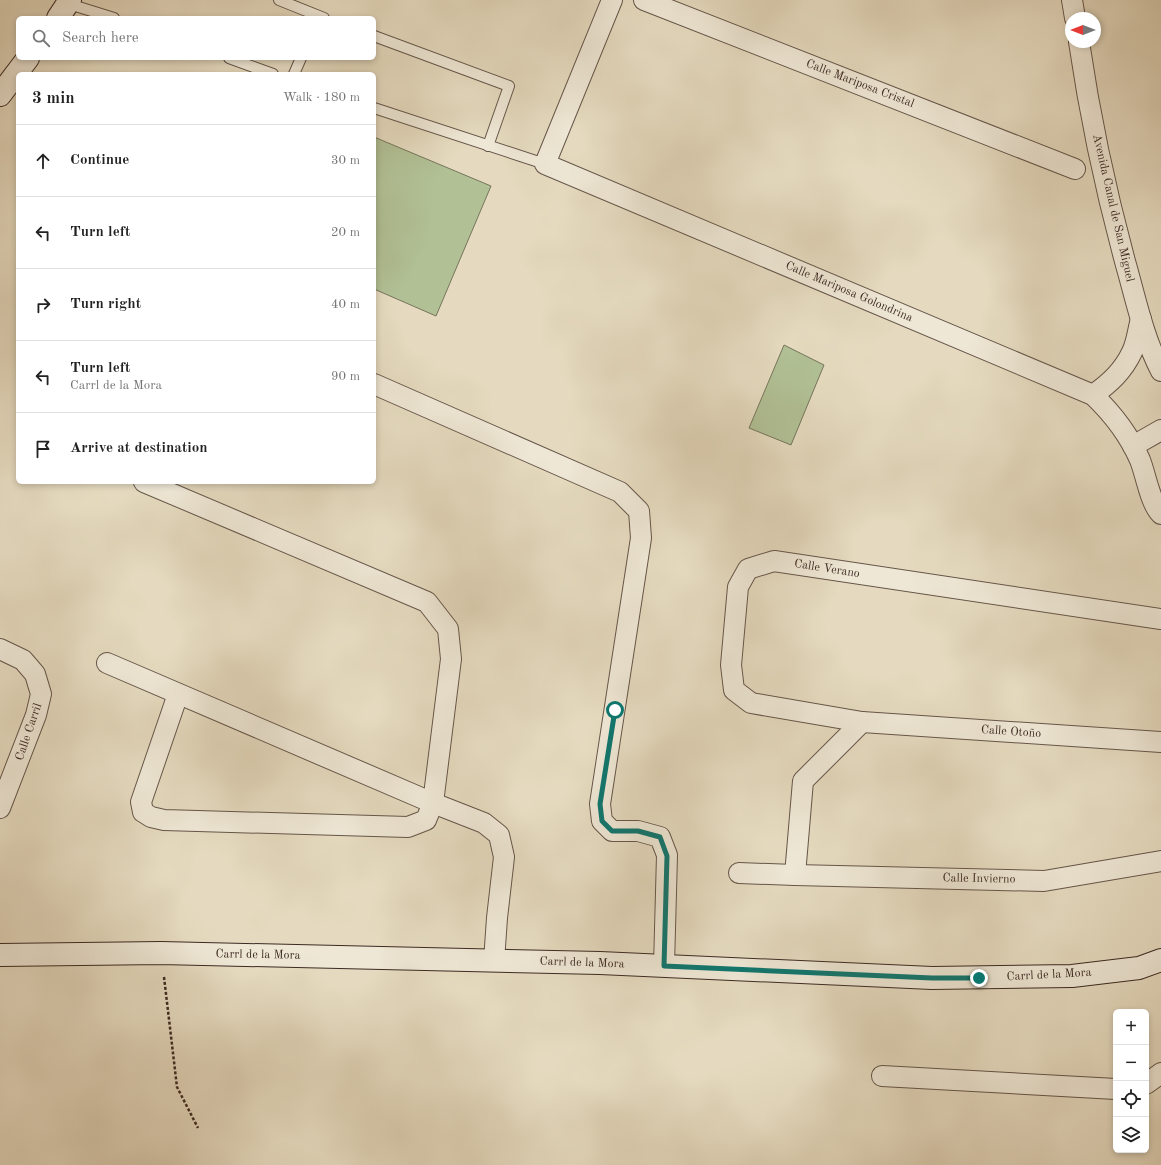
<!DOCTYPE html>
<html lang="en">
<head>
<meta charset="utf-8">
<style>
	body { margin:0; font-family:"Old Standard TT",serif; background:#f2f2f2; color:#222 }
	.controls { position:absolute; right:12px; bottom:12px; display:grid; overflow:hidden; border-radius:6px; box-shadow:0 2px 6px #0003 }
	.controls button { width:36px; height:36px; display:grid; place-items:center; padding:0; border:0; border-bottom:1px solid #e0e0e0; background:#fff; color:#222; font:20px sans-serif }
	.compass { position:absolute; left:1065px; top:12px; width:36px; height:36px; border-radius:50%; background:#fff; box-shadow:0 2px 6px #0003; rotate:270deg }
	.stop { position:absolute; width:12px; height:12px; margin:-9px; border:3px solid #0f766e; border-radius:50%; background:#fff }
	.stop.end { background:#0f766e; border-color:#fff; box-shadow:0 1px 4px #0008 }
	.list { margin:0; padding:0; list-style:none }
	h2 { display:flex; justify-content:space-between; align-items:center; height:52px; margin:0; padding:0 16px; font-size:17px }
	h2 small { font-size:13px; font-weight:400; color:#767676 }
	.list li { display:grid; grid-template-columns:26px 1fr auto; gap:12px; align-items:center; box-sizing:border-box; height:72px; padding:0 16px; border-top:1px solid #e0e0e0 }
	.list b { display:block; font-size:15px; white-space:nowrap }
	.list p { margin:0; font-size:13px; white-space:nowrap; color:#767676 }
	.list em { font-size:13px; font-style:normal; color:#767676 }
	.icon { flex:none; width:22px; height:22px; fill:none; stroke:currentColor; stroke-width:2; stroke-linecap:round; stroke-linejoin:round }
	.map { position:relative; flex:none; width:1161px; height:1165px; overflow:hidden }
	.search { position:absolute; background:#fff; box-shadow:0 2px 6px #0003; left:16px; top:16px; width:360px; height:44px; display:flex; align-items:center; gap:10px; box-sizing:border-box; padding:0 14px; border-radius:6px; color:#767676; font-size:15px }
	.panel { position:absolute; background:#fff; box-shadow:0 2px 6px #0003; left:16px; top:72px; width:360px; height:412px; border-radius:6px }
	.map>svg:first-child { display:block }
	.green { fill:#b1c095; stroke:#76755c }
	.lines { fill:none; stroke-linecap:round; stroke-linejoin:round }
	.lane-casing { stroke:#66564a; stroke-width:12 }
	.street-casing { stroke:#66564a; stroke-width:22 }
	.secondary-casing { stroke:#3c2a23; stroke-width:24 }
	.path { stroke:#3c2a23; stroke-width:2.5; stroke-dasharray:3 2; stroke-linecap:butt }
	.lane { stroke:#eee7d5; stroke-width:10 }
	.street { stroke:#eee7d5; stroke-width:20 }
	.secondary { stroke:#eee7d5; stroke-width:22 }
	.route { stroke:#0f766e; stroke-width:5 }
	.labels { text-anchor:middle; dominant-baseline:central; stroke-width:3; stroke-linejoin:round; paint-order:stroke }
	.street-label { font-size:12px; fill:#3c2a23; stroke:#eee7d5 }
</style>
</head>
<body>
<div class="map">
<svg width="1161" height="1165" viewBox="0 0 1161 1165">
	<rect width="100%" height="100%" fill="#e5dabf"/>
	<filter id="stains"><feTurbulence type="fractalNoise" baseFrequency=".005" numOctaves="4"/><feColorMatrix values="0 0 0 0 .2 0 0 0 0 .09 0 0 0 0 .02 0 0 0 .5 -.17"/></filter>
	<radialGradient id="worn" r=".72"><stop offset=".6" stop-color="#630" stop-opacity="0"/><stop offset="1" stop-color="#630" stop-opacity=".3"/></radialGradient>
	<!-- green -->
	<g class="green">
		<polygon points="374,137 491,186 436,316 374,289"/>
		<polygon points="784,345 824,365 791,445 749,428"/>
	</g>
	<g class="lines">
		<!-- lane casing -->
		<g class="lane-casing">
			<g id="lane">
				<polyline points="279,0 324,18"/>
				<polyline points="69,4 114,18"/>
				<polyline points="374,36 509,86 488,146"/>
				<polyline points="229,58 273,74"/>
				<polyline points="294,74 301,58"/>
				<polyline points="374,108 545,164"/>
			</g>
		</g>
		<!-- street casing -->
		<g class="street-casing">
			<g id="street">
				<path d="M612 0 545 164 1093 395C1113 414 1129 435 1140 460 1146 475 1150 503 1161 514"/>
				<polyline points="644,0 1075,169"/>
				<polyline points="1072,0 1075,18"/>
				<path d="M1079 42C1090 117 1106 192 1126 265 1136 300 1144 339 1161 371"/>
				<polyline points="374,384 620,492 639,511 641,538 600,804 602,821 612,831 638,831 660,837 667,855 664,966"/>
				<path d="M1093 395C1110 383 1123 371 1132 352 1137 342 1138 329 1141 319"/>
				<polyline points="1133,446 1161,430"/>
				<polyline points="144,482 427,602 448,629 451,659 433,803 426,820 408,827 164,820 151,817 143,812 141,802 178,694"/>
				<polyline points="1161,619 774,561 748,569 738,587 731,665 734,690 751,703 862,722 1161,742"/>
				<polyline points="0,649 23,660 35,674 41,694 36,715 0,808"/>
				<polyline points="107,663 433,803 484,823 499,835 504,857 497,918 494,961"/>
				<polyline points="739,873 795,875 1044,881 1161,861"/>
				<polyline points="795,875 803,781 862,722"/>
				<polyline points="882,1076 1116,1089"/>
				<polyline points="1146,1084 1161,1073"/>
			</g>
		</g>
		<!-- secondary casing -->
		<g class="secondary-casing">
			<g id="secondary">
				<polyline points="58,18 70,0"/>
				<polyline points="0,95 28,58"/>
				<polyline points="0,955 161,953 600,963 932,978 1072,976 1139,968 1161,960"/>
			</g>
		</g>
		<!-- path -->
		<polyline class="path" points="164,977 177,1087 198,1128"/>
		<!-- lane -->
		<use href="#lane" class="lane"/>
		<!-- street -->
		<use href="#street" class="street"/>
		<!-- secondary -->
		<use href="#secondary" class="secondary"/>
	</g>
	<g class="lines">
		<!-- route -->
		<polyline class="route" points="615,710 600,804 602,821 612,831 638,831 660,837 667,856 664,966 932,978 979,978"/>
	</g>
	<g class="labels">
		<!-- street labels -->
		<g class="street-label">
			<text transform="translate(860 84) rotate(21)">Calle Mariposa Cristal</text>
			<text transform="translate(1113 208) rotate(77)">Avenida Canal de San Miguel</text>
			<text transform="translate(849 292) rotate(23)">Calle Mariposa Golondrina</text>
			<text transform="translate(827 569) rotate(9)">Calle Verano</text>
			<text transform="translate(29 732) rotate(-71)">Calle Carril</text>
			<text transform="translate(1011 732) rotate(4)">Calle Otoño</text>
			<text transform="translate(979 879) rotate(1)">Calle Invierno</text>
			<text transform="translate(258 955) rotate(1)">Carrl de la Mora</text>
			<text transform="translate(582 963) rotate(2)">Carrl de la Mora</text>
			<text transform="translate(1049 975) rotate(-3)">Carrl de la Mora</text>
		</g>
	</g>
	<rect width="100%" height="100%" filter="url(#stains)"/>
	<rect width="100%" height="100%" fill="url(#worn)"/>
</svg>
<div class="controls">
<button>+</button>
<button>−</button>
<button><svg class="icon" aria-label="locate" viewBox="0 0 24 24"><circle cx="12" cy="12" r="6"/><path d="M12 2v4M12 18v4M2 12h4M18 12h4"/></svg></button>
<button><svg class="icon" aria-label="layers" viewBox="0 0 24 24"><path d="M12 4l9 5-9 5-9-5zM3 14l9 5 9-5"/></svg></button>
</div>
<svg class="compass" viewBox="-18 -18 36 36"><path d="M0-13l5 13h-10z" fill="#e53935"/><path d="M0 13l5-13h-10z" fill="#767676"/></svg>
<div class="stop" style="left:615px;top:710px"></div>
<div class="stop end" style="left:979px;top:978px"></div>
<div class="search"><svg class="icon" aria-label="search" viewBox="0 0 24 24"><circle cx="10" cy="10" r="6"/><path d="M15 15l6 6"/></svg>Search here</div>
<section class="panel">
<h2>3 min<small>Walk · 180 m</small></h2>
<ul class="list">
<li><svg class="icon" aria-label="ahead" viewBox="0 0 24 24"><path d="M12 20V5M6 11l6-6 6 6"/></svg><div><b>Continue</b></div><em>30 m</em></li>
<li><svg class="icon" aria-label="left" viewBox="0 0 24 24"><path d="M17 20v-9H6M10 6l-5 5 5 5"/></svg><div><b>Turn left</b></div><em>20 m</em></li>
<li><svg class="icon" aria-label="right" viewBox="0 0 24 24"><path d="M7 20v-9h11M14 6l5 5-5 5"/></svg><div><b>Turn right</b></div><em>40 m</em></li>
<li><svg class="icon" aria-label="left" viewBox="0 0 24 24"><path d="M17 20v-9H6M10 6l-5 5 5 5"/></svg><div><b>Turn left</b><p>Carrl de la Mora</p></div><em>90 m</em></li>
<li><svg class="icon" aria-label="arrive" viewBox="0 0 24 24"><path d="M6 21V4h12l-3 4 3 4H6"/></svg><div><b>Arrive at destination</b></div></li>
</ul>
</section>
</div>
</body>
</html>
